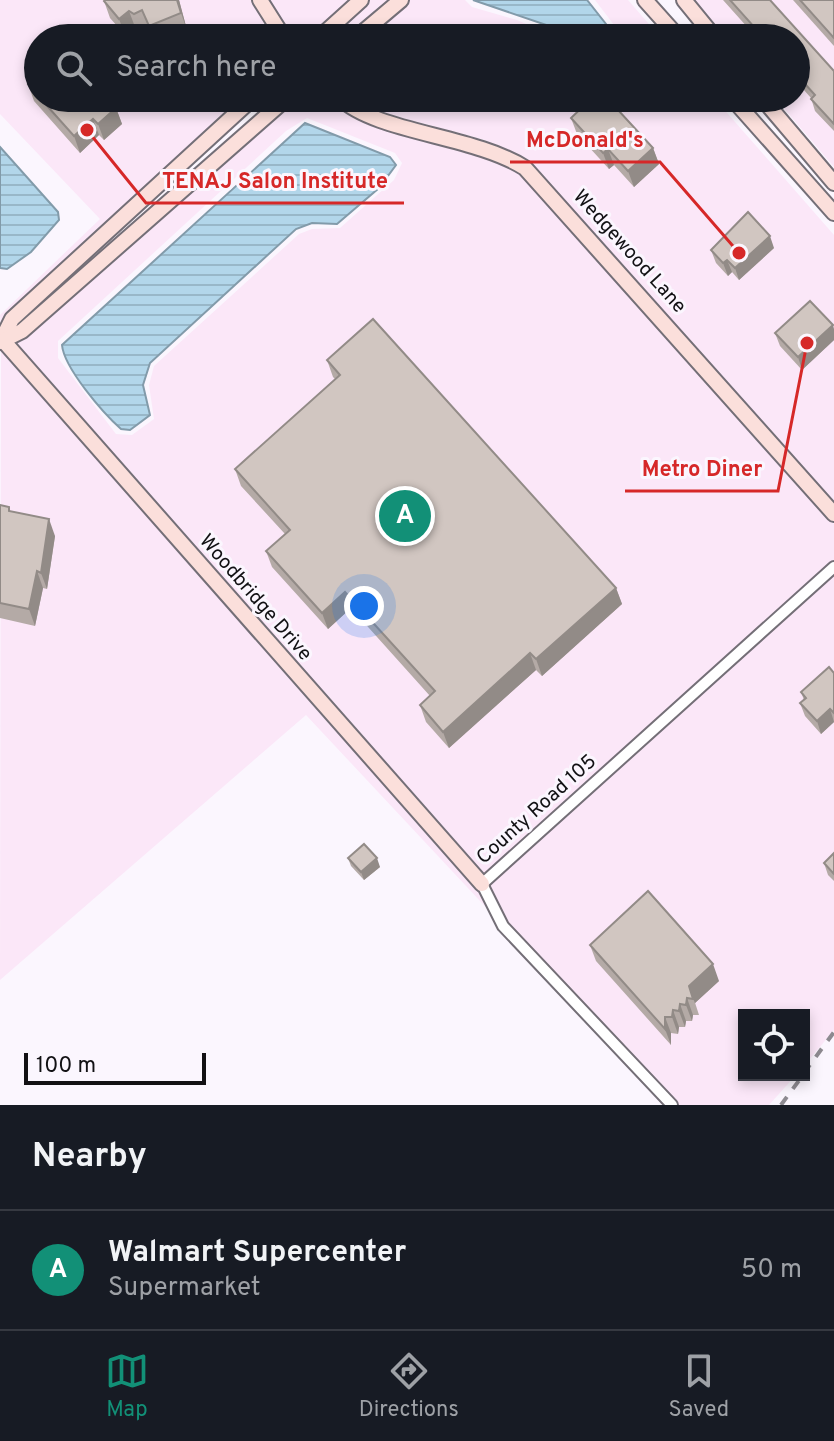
<!DOCTYPE html>
<html lang="en">
<head>
<meta charset="utf-8">
<style>
	body { margin:0; font-family:Overpass,sans-serif; background:#20242c; color:#f1f3f6 }
	.controls { position:absolute; right:24px; bottom:24px; display:grid; overflow:hidden; border-radius:0px; box-shadow:0 4px 12px #0003 }
	.controls button { width:72px; height:72px; display:grid; place-items:center; padding:0; border:0; border-bottom:2px solid #363941; background:#171b24; color:#f1f3f6; font:40px sans-serif }
	.scale { position:absolute; left:24px; bottom:20px; width:182px; box-sizing:border-box; padding-left:8px; border:4px solid #121114; border-top:0; font-size:22px; line-height:28px; white-space:nowrap; color:#121114; -webkit-text-stroke:6px #fbf6fe; paint-order:stroke }
	.you { position:absolute; left:364px; top:606px; width:28px; height:28px; margin:-20px; border:6px solid #fff; border-radius:50%; background:#1a73e8; box-shadow:0 0 0 12px #1a73e833 }
	.badge { display:grid; place-items:center; width:52px; height:52px; border-radius:50%; background:#129077; color:#fff; font-size:26px; font-weight:700 }
	.pin { position:absolute; translate:-50% -50%; border:4px solid #fff; box-shadow:0 2px 8px #0006 }
	.list { margin:0; padding:0; list-style:none }
	h2 { display:flex; justify-content:space-between; align-items:center; height:104px; margin:0; padding:0 32px; font-size:34px }
	h2 small { font-size:26px; font-weight:400; color:#9ea1a6 }
	.list li { display:grid; grid-template-columns:52px 1fr auto; gap:24px; align-items:center; box-sizing:border-box; height:120px; padding:0 32px; border-top:2px solid #363941 }
	.list b { display:block; font-size:30px; white-space:nowrap }
	.list p { margin:0; font-size:26px; white-space:nowrap; color:#9ea1a6 }
	.list em { font-size:26px; font-style:normal; color:#9ea1a6 }
	.icon { flex:none; width:44px; height:44px; fill:none; stroke:currentColor; stroke-width:2; stroke-linecap:round; stroke-linejoin:round }
	.map { position:relative; flex:none; width:834px; height:1105px; overflow:hidden }
	.search { position:absolute; background:#171b24; box-shadow:0 4px 12px #0003; left:24px; right:24px; top:24px; height:88px; display:flex; align-items:center; gap:20px; box-sizing:border-box; padding:0 28px; border-radius:44px; color:#9ea1a6; font-size:30px }
	.sheet { height:224px; background:#171b24 }
	nav { display:flex; justify-content:space-around; align-items:center; box-sizing:border-box; height:112px; border-top:2px solid #363941; background:#171b24; font-size:22px; color:#9ea1a6 }
	nav a { display:grid; justify-items:center; gap:4px }
	nav .on { color:#129077 }
	.map>svg:first-child { display:block }
	.commercial { fill:#fbe7f8; fill-rule:evenodd }
	.water { fill:url(#water-rules); stroke:#829baa; stroke-width:2 }
	.lines { fill:none; stroke-linecap:round; stroke-linejoin:round }
	.street-casing { stroke:#746f77; stroke-width:14 }
	.secondary-casing { stroke:#746f77; stroke-width:18 }
	.street { stroke:#fff; stroke-width:10 }
	.secondary { stroke:#fbdfdb; stroke-width:14 }
	.rail { stroke:#8d8a90; stroke-width:4; stroke-dasharray:10 10; stroke-linecap:butt }
	.wall { fill:#b4aaa6 }
	.shaded-wall { fill:#928b87 }
	.building { fill:#d1c6c1; stroke:#928b87; stroke-width:2 }
	.labels { text-anchor:middle; dominant-baseline:central; stroke-width:6; stroke-linejoin:round; paint-order:stroke }
	.street-label { font-size:20px; fill:#121114; stroke:#fbf6fe }
	.leader { fill:none; stroke:#d62828; stroke-width:3 }
	.callout-dot { fill:#d62828; stroke:#fbf6fe; stroke-width:3 }
	.callout-label { font-size:22px; text-anchor:middle; font-weight:bold; fill:#d62828; stroke:#fbf6fe; stroke-width:6; stroke-linejoin:round; paint-order:stroke }
</style>
</head>
<body>
<div class="map">
<svg width="834" height="1105" viewBox="0 0 834 1105">
	<defs>
		<pattern id="water-rules" width="6" height="5" patternUnits="userSpaceOnUse" patternTransform="scale(2)"><rect width="6" height="5" fill="#b2d6ea"/><path d="M0 2.5h6" fill="none" stroke="#98b7c8"/></pattern>
	</defs>
	<rect width="100%" height="100%" fill="#fbf6fe"/>
	<!-- commercial -->
	<g class="commercial">
		<polygon points="0,0 252,0 275,38 38,38 38,98 243,98 7,315 1,327 0,315 100,219 0,114"/>
		<polygon points="268,0 352,0 310,38 293,38"/>
		<polygon points="370,0 391,0 347,38 328,38"/>
		<polygon points="410,0 465,0 472,7 517,20 559,38 366,38"/>
		<polygon points="595,0 628,0 661,38 624,38"/>
		<polygon points="693,0 834,0 834,167 775,98 796,98 796,38 724,38"/>
		<path d="M296 98H330L366 122 479 153 520 174 834 524V1030L804 1066V1015H744V1075H796L769 1105H671L306 715 0 980 1 349 481 893 491 884 14 341ZM307 118 395 153 402 163 394 180 340 228 312 229 299 234 154 366 149 385 154 419 132 435 116 434 58 358V341L286 131Z"/>
		<polygon points="351,98 714,98 834,235 834,503 534,166 485,140 373,110"/>
	</g>
	<!-- water -->
	<g class="water">
		<polygon points="473,0 587,0 617,38 568,38 555,28"/>
		<path d="M305 123 390 157 396 165 379 188 337 224 312 223 296 229 150 363 143 385 150 415 130 430 121 429C103 413 64 368 62 345Z"/>
		<polygon points="0,147 58,212 59,220 31,252 7,269 0,268"/>
	</g>
	<g class="lines">
		<!-- street casing -->
		<g class="street-casing">
			<polyline id="street" points="672,1105 503,926 482,884 834,567"/>
		</g>
		<!-- secondary casing -->
		<g class="secondary-casing">
			<g id="secondary">
				<polyline points="260,0 284,38"/>
				<polyline points="645,0 679,38"/>
				<polyline points="684,0 715,38"/>
				<polyline points="319,38 361,0"/>
				<polyline points="356,38 401,0"/>
				<path d="M340 98C377 133 473 135 525 168L834 514"/>
				<polyline points="732,98 834,213"/>
				<polyline points="762,98 834,183"/>
				<polyline points="0,337 482,884"/>
				<polyline points="2,339 12,319 253,98"/>
				<polyline points="0,342 22,331 287,98"/>
			</g>
		</g>
		<!-- street -->
		<use href="#street" class="street"/>
		<!-- secondary -->
		<use href="#secondary" class="secondary"/>
		<!-- rail -->
		<g class="rail">
			<polyline points="804,1073 834,1032"/>
			<polyline points="781,1105 803,1075"/>
		</g>
	</g>
	<!-- wall -->
	<g class="wall">
		<polygon points="179,0 187,30 166,38 153,38 148,27 140,31 135,27 125,35 110,18 104,1"/>
		<polygon points="723,0 770,0 834,71 834,131 815,111 811,98 796,81 796,38 757,38"/>
		<polygon points="793,0 834,0 834,46"/>
		<polygon points="38,75 38,98 107,98 116,108 122,124 104,140 99,135 80,153 34,101 28,84"/>
		<polygon points="571,118 653,148 659,164 634,187 614,165 609,169 577,134"/>
		<polygon points="774,248 739,280 732,272 728,276 716,263 711,250"/>
		<polygon points="834,329 834,340 802,370 780,346 775,333"/>
		<polygon points="327,360 616,588 622,604 542,676 536,670 449,748 426,722 420,705 430,696 351,608 328,629 272,567 266,551 285,534 241,486 235,469 335,379 333,377"/>
		<polygon points="0,505 55,536 47,589 43,588 35,626 0,618"/>
		<polygon points="834,673 834,722 821,734 805,716 800,703 804,700 801,692"/>
		<polygon points="834,853 834,881 828,875 824,863"/>
		<polygon points="348,858 380,867 364,880 351,866"/>
		<polygon points="590,945 719,981 695,1003 699,1015 693,1015 692,1021 686,1021 685,1027 679,1027 678,1034 671,1033 671,1045 596,961"/>
	</g>
	<!-- shaded-wall -->
	<g class="shaded-wall">
		<polygon points="177,0 179,0 187,30 181,13"/>
		<polygon points="129,11 135,27 125,35 119,19"/>
		<polygon points="116,108 122,124 104,140 98,124"/>
		<polygon points="93,119 99,135 80,153 74,136"/>
		<polygon points="653,148 659,164 634,187 628,171"/>
		<polygon points="608,149 614,165 609,169 603,153"/>
		<polygon points="770,236 774,248 739,280 735,268"/>
		<polygon points="727,260 732,272 728,276 723,263"/>
		<polygon points="833,325 834,329 834,340 802,370 798,357"/>
		<polygon points="49,519 55,536 47,589 41,573"/>
		<polygon points="37,571 43,588 35,626 29,609"/>
		<polygon points="616,588 622,604 542,676 536,659"/>
		<polygon points="345,592 351,608 328,629 322,613"/>
		<polygon points="530,653 536,670 449,748 443,732"/>
		<polygon points="830,709 834,722 821,734 817,721"/>
		<polygon points="377,858 380,867 364,880 361,872"/>
		<polygon points="713,964 719,981 695,1003 699,1015 689,986"/>
		<polygon points="687,998 693,1015 692,1021 686,1005"/>
		<polygon points="680,1004 686,1021 685,1027 679,1011"/>
		<polygon points="673,1010 679,1027 678,1034 672,1017"/>
		<polygon points="665,1017 671,1033 671,1045 665,1029"/>
	</g>
	<!-- building -->
	<g class="building">
		<polygon points="105,0 177,0 181,13 149,26 142,10 134,14 129,11 119,19 104,1"/>
		<polygon points="730,0 770,0 834,71 834,124 811,99 815,95 796,74 796,38 764,38"/>
		<polygon points="800,0 834,0 834,38"/>
		<polygon points="38,75 38,96 28,84"/>
		<polygon points="40,98 107,98 116,108 98,124 93,119 74,136"/>
		<polygon points="592,98 607,98 653,148 628,171 608,149 603,153 571,118"/>
		<polygon points="748,212 770,236 735,268 727,260 723,263 711,250"/>
		<polygon points="810,301 833,325 798,357 775,333"/>
		<polygon points="373,319 616,588 536,659 530,653 443,732 420,705 435,691 345,592 322,613 266,551 290,530 235,469 340,375 327,360"/>
		<polygon points="0,505 9,507 9,511 49,519 41,573 37,571 29,609 0,603"/>
		<polygon points="829,667 834,673 834,713 830,709 817,721 800,703 806,698 801,692"/>
		<polygon points="364,844 377,858 361,872 348,858"/>
		<polygon points="834,853 834,874 824,863"/>
		<polygon points="648,891 713,964 689,986 693,999 687,998 686,1005 680,1004 679,1011 673,1010 672,1017 665,1017 665,1029 590,945"/>
	</g>
	<g class="labels">
		<!-- street labels -->
		<g class="street-label">
			<text transform="translate(629 252) rotate(48)">Wedgewood Lane</text>
			<text transform="translate(255 598) rotate(49)">Woodbridge Drive</text>
			<text transform="translate(537 810) rotate(-42)">County Road 105</text>
		</g>
	</g>
	<!-- callouts -->
	<path class="leader" d="M739 253L660 162H510M87 130L146 203H404M807 343L778 491H625"/>
	<g class="callout-dot">
		<circle cx="739" cy="253" r="8"/>
		<circle cx="87" cy="130" r="8"/>
		<circle cx="807" cy="343" r="8"/>
	</g>
	<g class="callout-label">
		<text x="585" y="147">McDonald's</text>
		<text x="275" y="188">TENAJ Salon Institute</text>
		<text x="702" y="476">Metro Diner</text>
	</g>
</svg>
<div class="controls">
<button><svg class="icon" aria-label="locate" viewBox="0 0 24 24"><circle cx="12" cy="12" r="6"/><path d="M12 2v4M12 18v4M2 12h4M18 12h4"/></svg></button>
</div>
<div class="scale">100 m</div>
<div class="you"></div>
<div class="pin badge" style="left:405px;top:516px">A</div>
<div class="search"><svg class="icon" aria-label="search" viewBox="0 0 24 24"><circle cx="10" cy="10" r="6"/><path d="M15 15l6 6"/></svg>Search here</div>
</div>
<section class="sheet">
<h2>Nearby<small></small></h2>
<ul class="list">
<li><span class="badge">A</span><div><b>Walmart Supercenter</b><p>Supermarket</p></div><em>50 m</em></li>
</ul>
</section>
<nav>
<a class="on"><svg class="icon" aria-label="map" viewBox="0 0 24 24"><path d="M3 6l6-2 6 2 6-2v14l-6 2-6-2-6 2zM9 4v14M15 6v14"/></svg>Map</a>
<a><svg class="icon" aria-label="directions" viewBox="0 0 24 24"><path d="M12 3l9 9-9 9-9-9zM9 14v-3h6M13 9l2 2-2 2"/></svg>Directions</a>
<a><svg class="icon" aria-label="saved" viewBox="0 0 24 24"><path d="M7 4h10v16l-5-4-5 4z"/></svg>Saved</a>
</nav>
</body>
</html>
